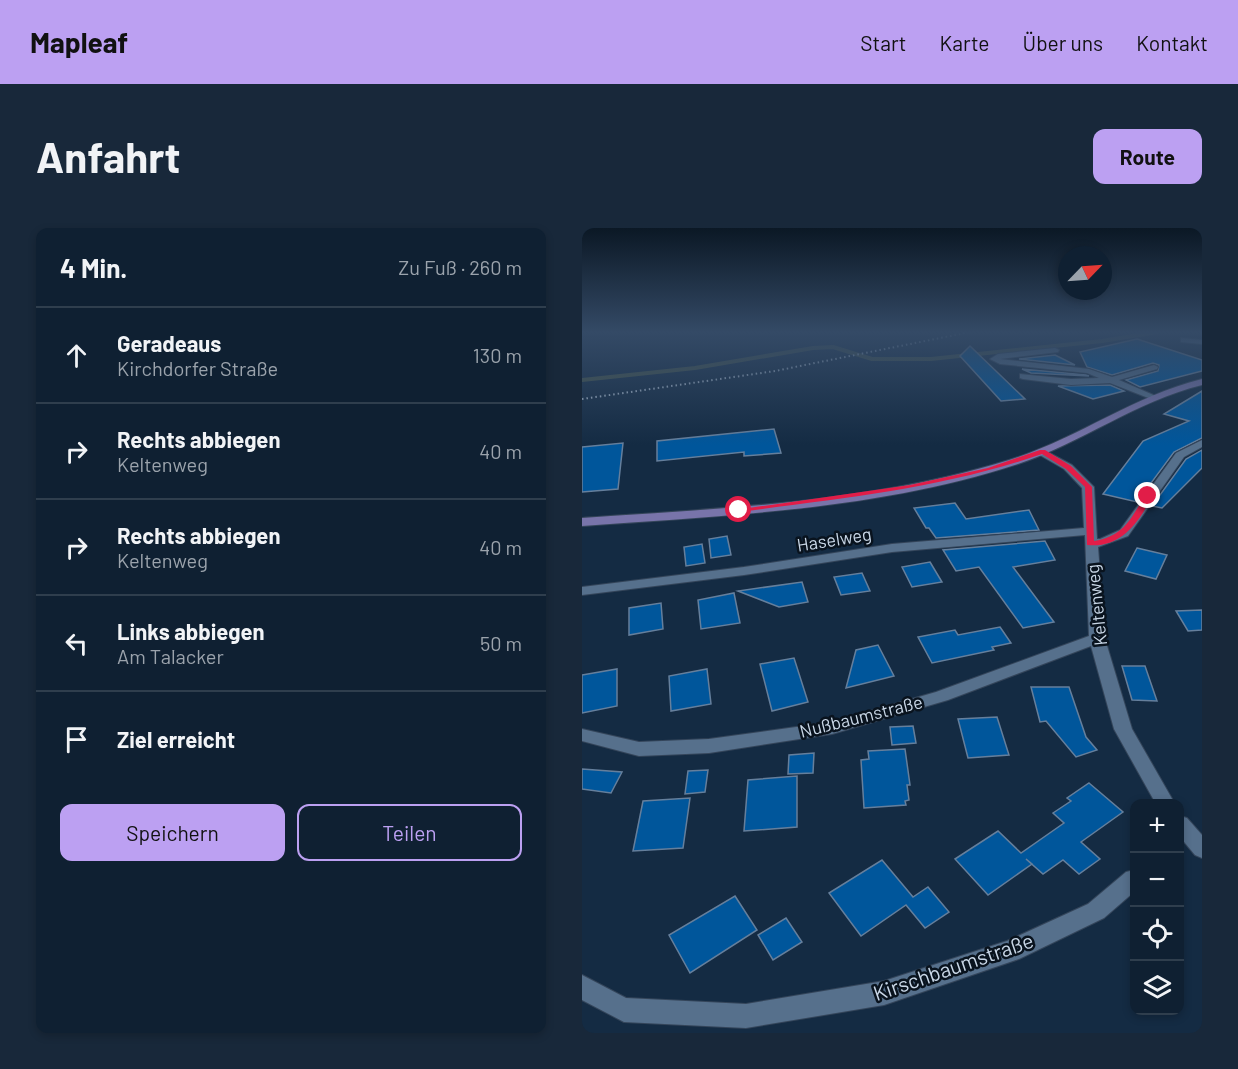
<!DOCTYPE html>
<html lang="de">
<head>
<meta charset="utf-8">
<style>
	body { margin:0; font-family:Barlow,sans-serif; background:#18283a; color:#f1f3f6 }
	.controls { position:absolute; right:18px; bottom:18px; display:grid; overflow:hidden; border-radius:12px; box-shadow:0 3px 9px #0003 }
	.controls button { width:54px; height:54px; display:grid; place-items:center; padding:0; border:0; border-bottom:2px solid #2f3e4d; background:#0f2032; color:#f1f3f6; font:30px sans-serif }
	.compass { position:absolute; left:476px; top:18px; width:54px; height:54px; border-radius:50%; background:#0f2032; box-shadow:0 3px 9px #0003; rotate:65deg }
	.stop { position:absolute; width:18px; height:18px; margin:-14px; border:4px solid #e11d48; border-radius:50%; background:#fff }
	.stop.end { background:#e11d48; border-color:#fff; box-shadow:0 2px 6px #0008 }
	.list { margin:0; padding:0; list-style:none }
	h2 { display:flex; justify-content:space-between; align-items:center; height:78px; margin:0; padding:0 24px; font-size:26px }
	h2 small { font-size:20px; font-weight:400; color:#9ba3ac }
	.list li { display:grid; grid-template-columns:39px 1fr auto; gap:18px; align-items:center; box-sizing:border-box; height:96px; padding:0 24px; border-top:2px solid #2f3e4d }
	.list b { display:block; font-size:22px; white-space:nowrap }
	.list p { margin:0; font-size:20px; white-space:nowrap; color:#9ba3ac }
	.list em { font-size:20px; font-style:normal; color:#9ba3ac }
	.actions { display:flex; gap:12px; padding:18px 24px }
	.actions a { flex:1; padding:14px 0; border:2px solid #bca0f2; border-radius:12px; text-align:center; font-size:21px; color:#bca0f2 }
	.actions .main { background:#bca0f2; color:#111 }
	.icon { flex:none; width:33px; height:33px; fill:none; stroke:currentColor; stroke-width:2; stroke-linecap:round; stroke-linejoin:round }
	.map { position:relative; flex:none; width:620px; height:805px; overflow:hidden; border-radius:12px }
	header { display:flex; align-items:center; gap:36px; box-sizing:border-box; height:84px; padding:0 30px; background:#bca0f2; color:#111 }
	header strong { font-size:28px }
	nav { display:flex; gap:33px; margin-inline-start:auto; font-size:21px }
	.intro { display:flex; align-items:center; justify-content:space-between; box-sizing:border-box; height:144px; padding:0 36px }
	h1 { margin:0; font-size:42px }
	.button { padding:15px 27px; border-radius:12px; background:#bca0f2; color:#111; font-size:21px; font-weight:700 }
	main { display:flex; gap:36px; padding:0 36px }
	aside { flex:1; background:#0f2032; border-radius:12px; box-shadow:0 3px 9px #0003 }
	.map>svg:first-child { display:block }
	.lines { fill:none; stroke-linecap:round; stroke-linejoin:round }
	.stream { stroke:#475547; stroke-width:4 }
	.building { fill:#00569b; stroke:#657f9c; stroke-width:1.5 }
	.minor-casing { stroke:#34455a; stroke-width:2 }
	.secondary-casing { stroke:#34455a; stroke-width:2 }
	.minor { fill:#56708c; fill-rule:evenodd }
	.secondary { fill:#7874aa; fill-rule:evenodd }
	.rail { stroke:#a9b9ca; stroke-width:2; stroke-dasharray:1.5 3; stroke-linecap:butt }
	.route { fill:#e11d48 }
	.labels { text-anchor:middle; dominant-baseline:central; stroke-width:5; stroke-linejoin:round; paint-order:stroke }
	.street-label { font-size:18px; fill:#c9d7e7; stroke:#09131e }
	.near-street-label { font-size:21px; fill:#c9d7e7; stroke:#09131e }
</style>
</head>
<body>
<header>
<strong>Mapleaf</strong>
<nav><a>Start</a><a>Karte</a><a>Über uns</a><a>Kontakt</a></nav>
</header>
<div class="intro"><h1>Anfahrt</h1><a class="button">Route</a></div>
<main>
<aside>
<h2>4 Min.<small>Zu Fuß · 260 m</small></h2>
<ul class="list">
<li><svg class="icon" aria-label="ahead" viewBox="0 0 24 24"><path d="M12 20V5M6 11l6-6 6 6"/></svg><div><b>Geradeaus</b><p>Kirchdorfer Straße</p></div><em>130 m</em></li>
<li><svg class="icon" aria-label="right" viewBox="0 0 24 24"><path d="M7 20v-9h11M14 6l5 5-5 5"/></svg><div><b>Rechts abbiegen</b><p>Keltenweg</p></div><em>40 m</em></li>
<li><svg class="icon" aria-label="right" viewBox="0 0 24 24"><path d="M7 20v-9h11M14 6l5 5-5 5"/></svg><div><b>Rechts abbiegen</b><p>Keltenweg</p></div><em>40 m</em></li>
<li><svg class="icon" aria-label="left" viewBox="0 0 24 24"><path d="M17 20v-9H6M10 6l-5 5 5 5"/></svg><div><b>Links abbiegen</b><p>Am Talacker</p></div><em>50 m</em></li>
<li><svg class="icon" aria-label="arrive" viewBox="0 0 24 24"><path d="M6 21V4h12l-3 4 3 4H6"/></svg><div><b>Ziel erreicht</b></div></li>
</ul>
<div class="actions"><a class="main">Speichern</a><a>Teilen</a></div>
</aside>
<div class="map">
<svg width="620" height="805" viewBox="0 0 620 805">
	<rect width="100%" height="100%" fill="#142b43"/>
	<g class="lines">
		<!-- stream -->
		<polyline class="stream" points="0,152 113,140 231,120 251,119 290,131 349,131 520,113 575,104"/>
	</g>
	<!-- building -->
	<g class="building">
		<polygon points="555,111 620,132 620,143 558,159 544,152 576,143 577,137 571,135 530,147 505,139 498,124"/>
		<polygon points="388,118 443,171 419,173 378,128"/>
		<polygon points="473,127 493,137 437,131"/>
		<polygon points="440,141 504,147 507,148 449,145"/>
		<polygon points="528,157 542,163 511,171 476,158"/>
		<polygon points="620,163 620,210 592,224 555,274 521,266 561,213 607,193 582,186"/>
		<polygon points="192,201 199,225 162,228 162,224 75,233 75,213"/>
		<polygon points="41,215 36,261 0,264 0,219"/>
		<polygon points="620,222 620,240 580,280 570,278 604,231"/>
		<polygon points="373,275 384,291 447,282 457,302 354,310 347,300 344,300 332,280"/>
		<polygon points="145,308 149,327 129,330 127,311"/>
		<polygon points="463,313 473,332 431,339 472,394 441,400 397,339 374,343 361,322"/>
		<polygon points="120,316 123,335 104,338 102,319"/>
		<polygon points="555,320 585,327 574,351 543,343"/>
		<polygon points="348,334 360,354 330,359 320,339"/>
		<polygon points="280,345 288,363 259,367 252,349"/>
		<polygon points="220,354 226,374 197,379 156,363"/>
		<polygon points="152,365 158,395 119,401 116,372"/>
		<polygon points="79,375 81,401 47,407 47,380"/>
		<polygon points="620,382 620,402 606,403 594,383"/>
		<polygon points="418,399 429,415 410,419 412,422 350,435 336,409 373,402 376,407"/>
		<polygon points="296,417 312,448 264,460 274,422"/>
		<polygon points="212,430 226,474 190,483 178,436"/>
		<polygon points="540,438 563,438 575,473 550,472"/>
		<polygon points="35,441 35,478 0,485 0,447"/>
		<polygon points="125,441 129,476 89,483 87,448"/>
		<polygon points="449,459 487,459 504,509 515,522 494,529 464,493 458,494"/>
		<polygon points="415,489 427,527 386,530 376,491"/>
		<polygon points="331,498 334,515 310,517 308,499"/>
		<polygon points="323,521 328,557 325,557 327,572 323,573 324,577 282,580 279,532 287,531 286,523"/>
		<polygon points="232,525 231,545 206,546 207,527"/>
		<polygon points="0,541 40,544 29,565 0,561"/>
		<polygon points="126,542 123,564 103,566 106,543"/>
		<polygon points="215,548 215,599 162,603 166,552"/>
		<polygon points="507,555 541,584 499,614 518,631 497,646 481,632 461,646 444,631 450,636 406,667 373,631 416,603 439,625 482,595 471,585 489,573 485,570"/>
		<polygon points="108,570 101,620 51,623 61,573"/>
		<polygon points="300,632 331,669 346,659 367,684 343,700 324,677 279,708 247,665"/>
		<polygon points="153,668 175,702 108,745 87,707"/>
		<polygon points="204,690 220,714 191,732 176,707"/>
	</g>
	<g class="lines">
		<!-- minor casing -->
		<g class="minor-casing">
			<g id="minor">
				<polygon points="599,110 620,112 620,116 599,114"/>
				<polygon points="473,120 477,122 476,124 418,131 507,141 530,149 572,137 576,139 575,141 537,152 576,169 569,171 528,155 489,157 441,151 438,150 438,146 489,151 517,150 505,145 418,136 408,131 416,126"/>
				<polygon points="620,212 620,219 602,229 546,308 516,319 523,411 550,501 593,576 574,576 532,501 509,418 366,472 250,506 127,525 57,528 0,513 0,501 57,514 127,511 250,494 354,464 507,408 503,307 310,324 162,347 0,367 0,359 162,339 310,316 502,300 500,260 482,241 456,226 456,222 460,221 490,237 512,259 515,311 518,311 538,302 594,225"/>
				<polygon points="598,588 605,590 620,607 620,630 613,627 598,609"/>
				<polygon points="552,642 552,664 522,690 437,731 302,777 164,800 42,794 0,772 0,747 44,770 164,776 302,753 425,713 506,676 544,644"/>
			</g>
		</g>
		<!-- secondary casing -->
		<g class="secondary-casing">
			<path id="secondary" d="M620 151V157C554 173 500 215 436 236 296 282 146 287 0 298V290C143 280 289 275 427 232 495 211 549 169 620 151Z"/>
		</g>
		<!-- minor -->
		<use href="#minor" class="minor"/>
		<!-- secondary -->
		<use href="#secondary" class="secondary"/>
		<!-- rail -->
		<polyline class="rail" points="0,171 193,143 388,104"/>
	</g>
	<!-- sky -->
	<linearGradient id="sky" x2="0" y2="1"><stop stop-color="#0b1825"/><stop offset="0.48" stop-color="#344a66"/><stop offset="1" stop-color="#344a66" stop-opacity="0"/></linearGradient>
	<rect width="620" height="217" fill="url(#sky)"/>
	<!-- route -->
	<path class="route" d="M458 222H463L489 238 510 259 512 313C543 308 549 290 564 266H569C569 272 565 277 562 283 549 304 532 320 505 317L503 259 484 241 460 226C359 261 261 270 157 284L153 282 328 257 406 240Z"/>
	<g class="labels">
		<!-- street labels -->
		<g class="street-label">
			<text transform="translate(252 311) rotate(-9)">Haselweg</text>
			<text transform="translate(514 377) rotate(-96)">Keltenweg</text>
			<text transform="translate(279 488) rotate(-14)">Nußbaumstraße</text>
		</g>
		<!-- near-street labels -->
		<g class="near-street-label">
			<text transform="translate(371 738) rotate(-19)">Kirschbaumstraße</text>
		</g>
	</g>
</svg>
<div class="controls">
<button>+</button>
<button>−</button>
<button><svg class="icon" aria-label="locate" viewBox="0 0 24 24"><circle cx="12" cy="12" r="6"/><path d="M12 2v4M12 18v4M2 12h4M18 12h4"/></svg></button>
<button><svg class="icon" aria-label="layers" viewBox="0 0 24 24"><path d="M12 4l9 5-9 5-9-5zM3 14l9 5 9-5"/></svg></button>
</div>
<svg class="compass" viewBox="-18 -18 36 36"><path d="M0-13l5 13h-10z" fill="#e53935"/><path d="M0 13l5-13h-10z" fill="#9ba3ac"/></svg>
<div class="stop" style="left:157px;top:282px"></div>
<div class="stop end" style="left:566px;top:268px"></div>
</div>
</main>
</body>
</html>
